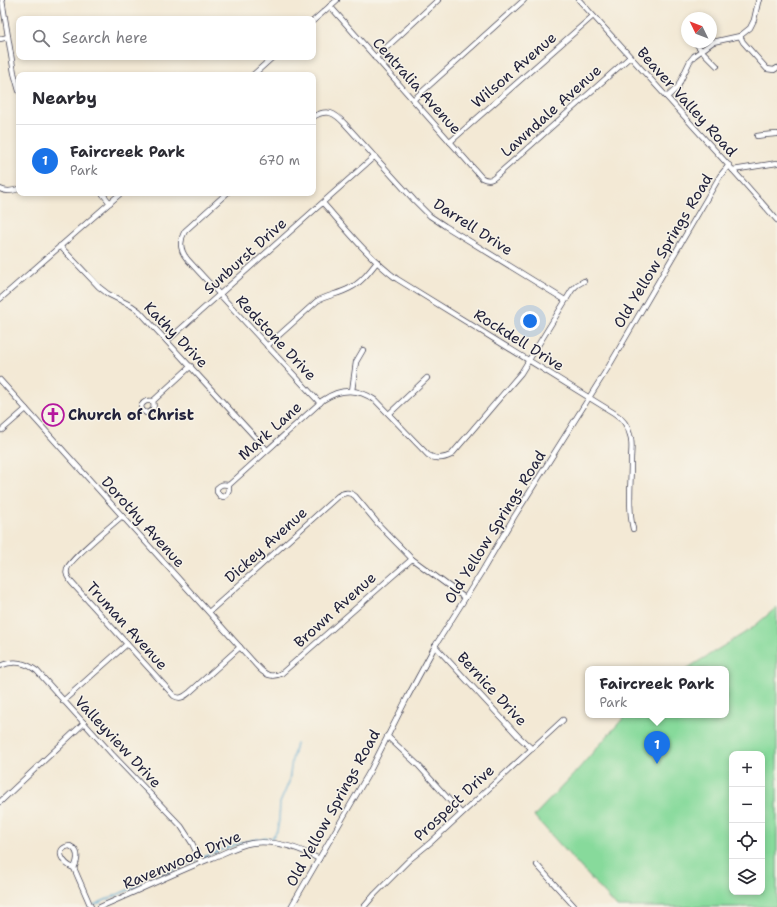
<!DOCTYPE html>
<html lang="en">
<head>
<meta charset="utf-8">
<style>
	body { margin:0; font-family:"Shantell Sans",sans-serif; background:#f7f7f7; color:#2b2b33 }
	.controls { position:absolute; right:12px; bottom:12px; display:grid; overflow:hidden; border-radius:8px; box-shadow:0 2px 6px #0003 }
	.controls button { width:36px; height:36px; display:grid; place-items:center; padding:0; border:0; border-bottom:1px solid #e1e1e2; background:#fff; color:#2b2b33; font:20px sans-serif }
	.compass { position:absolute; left:681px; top:12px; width:36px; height:36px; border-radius:50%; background:#fff; box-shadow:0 2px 6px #0003; rotate:313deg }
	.you { position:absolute; left:530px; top:321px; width:14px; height:14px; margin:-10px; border:3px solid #fff; border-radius:50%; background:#1a73e8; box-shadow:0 0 0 6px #1a73e833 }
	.badge { display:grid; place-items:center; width:26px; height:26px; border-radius:50%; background:#1a73e8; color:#fff; font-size:13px; font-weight:700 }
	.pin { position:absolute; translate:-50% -33px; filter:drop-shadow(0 1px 2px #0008) }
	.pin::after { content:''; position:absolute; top:21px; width:14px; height:12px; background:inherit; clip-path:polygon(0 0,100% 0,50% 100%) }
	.popup { position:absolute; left:585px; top:666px; width:144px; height:52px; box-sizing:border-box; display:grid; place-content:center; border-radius:8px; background:#fff; filter:drop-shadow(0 1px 3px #0005); font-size:13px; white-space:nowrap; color:#7c7c81 }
	.popup b { font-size:15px; color:#2b2b33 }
	.popup::after { content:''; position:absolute; left:50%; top:100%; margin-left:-8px; border:8px solid transparent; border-top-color:#fff }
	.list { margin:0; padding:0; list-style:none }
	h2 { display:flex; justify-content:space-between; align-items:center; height:52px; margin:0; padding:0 16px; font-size:17px }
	h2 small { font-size:13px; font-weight:400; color:#7c7c81 }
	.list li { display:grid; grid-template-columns:26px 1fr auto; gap:12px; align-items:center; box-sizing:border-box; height:72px; padding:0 16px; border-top:1px solid #e1e1e2 }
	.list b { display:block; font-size:15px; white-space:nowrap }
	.list p { margin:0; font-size:13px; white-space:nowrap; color:#7c7c81 }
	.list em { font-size:13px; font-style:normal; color:#7c7c81 }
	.icon { flex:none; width:22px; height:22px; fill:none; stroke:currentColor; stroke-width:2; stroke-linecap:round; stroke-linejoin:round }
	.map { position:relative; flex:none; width:777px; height:907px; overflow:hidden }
	.search { position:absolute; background:#fff; box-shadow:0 2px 6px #0003; left:16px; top:16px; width:300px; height:44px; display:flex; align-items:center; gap:10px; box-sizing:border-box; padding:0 14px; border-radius:8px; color:#7c7c81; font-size:15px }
	.panel { position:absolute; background:#fff; box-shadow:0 2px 6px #0003; left:16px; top:72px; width:300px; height:124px; border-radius:8px }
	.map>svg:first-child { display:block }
	.green { fill:#87da9b; stroke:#547e6b; fill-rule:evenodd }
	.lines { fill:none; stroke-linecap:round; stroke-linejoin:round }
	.stream { stroke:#54a5ce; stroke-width:1.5 }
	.minor-casing { stroke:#414052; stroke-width:6 }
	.minor { stroke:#fff; stroke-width:4.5 }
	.labels { text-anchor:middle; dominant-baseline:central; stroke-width:3; stroke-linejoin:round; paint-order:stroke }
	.street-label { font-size:15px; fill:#22223b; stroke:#f7f3e8 }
	.poi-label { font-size:15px; font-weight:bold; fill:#22223b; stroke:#f7f3e8; text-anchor:start }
</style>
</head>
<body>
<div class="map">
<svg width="777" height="907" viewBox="0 0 777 907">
	<rect width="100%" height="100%" fill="#f7f3e8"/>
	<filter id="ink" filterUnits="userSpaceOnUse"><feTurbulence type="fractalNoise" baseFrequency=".025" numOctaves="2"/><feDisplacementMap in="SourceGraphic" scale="8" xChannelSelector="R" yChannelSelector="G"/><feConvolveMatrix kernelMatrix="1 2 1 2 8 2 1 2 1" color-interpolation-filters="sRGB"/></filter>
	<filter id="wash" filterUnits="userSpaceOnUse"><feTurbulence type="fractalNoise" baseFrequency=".012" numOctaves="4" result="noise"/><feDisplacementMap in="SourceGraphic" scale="16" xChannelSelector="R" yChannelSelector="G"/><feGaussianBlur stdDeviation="0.9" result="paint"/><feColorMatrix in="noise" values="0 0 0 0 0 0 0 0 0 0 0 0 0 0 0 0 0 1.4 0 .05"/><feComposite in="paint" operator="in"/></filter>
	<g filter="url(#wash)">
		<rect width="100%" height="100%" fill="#f3e9d5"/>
		<!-- green -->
		<path class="green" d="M777 607V907H617L534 816 573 775 626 715H726V669H686L751 629ZM732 754H762V892H732Z"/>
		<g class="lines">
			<!-- stream -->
			<g class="stream">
				<path d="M203 857C226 848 247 838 272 838L277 831 279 820 280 803 289 782 292 760 296 744"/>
				<polyline points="94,905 196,860"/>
			</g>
		</g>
	</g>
	<g filter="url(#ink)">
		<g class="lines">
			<!-- minor casing -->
			<g class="minor-casing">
				<g id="minor">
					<polyline points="2,0 14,73 19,91"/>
					<polyline points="579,0 740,178 777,220"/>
					<path d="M330 6 482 178C486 180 491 181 495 177L630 57"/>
					<polyline points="313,21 337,0"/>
					<polyline points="740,36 743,42 767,69 774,70 777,68"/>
					<polyline points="0,39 8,37"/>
					<polyline points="695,42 701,50 717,66"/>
					<polyline points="375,58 438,0"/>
					<polyline points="253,75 273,57"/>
					<polyline points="667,97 678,87 680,82 690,61 694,56 713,42 740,36 750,28 754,20 758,2 759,0"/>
					<polyline points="413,100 524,0"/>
					<path d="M313 117C327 108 335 113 345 124L414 200 430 216 445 226 565 300"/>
					<polyline points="757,136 764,135 777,134"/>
					<polyline points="450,142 593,16"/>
					<polyline points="733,170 777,163"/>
					<path d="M0 189C6 192 13 191 19 189"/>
					<polyline points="102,193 110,203"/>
					<path d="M227 193 185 231C179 241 180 251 188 260L320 403"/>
					<path d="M323 203C346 229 369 258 397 279L614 413C622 418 628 426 630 435 633 443 631 452 631 460 631 483 628 507 633 529"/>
					<polyline points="60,246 99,287 108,294 132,306 139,311 267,450"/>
					<polyline points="0,299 121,193"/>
					<polyline points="167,341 375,156"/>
					<path d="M267 346 317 301C328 295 339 294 350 288 361 283 369 272 377 262"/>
					<path d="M0 380 257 666C264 674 271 679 282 673L412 559"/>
					<polyline points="352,391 356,362 363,350"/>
					<path d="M153 401C155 408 153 412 146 413L142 410 141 406C144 401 147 400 153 401L191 366"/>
					<polyline points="389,414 427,378"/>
					<polyline points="2,430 26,409"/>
					<path d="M229 485C229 491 229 494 224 497L220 496 217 492V488C221 484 223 484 229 485L323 400C341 388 358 388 375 400L428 455C436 460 443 459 451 455L521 373 572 290 577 285 584 281"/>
					<path d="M122 516C112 525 69 560 67 569 65 575 69 579 72 583L174 696C181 700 185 696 190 692L240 647"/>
					<path d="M209 612 338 496C344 492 350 492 355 496L379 525 412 559 465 598"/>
					<polyline points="435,646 519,737 532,749"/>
					<path d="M0 666C14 660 25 662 37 671L112 754 181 826 192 843 201 862"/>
					<polyline points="63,701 127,644"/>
					<polyline points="387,736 418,765 461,813"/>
					<polyline points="0,802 84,723"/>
					<path d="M70 846C80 851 78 860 74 868 63 865 53 848 70 846Z"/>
					<polyline points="537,865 575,907"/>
					<polyline points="74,868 91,907"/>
					<path d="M100 907C138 891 174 873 212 858 225 853 238 845 252 843 276 840 299 848 319 859"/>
					<polyline points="291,907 370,771 408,696 435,646 481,573 514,517 609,366 720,176 729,165"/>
					<polyline points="364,907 375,894 409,860 431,842 563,720"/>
				</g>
			</g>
			<!-- minor -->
			<use href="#minor" class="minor"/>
		</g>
	</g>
	<!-- icons -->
	<defs>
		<g id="church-ring" transform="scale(1.15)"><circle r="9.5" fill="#f7f3e8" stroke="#b5179e" stroke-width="1.5"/><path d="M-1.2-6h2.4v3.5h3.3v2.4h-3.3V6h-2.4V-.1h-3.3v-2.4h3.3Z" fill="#b5179e"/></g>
	</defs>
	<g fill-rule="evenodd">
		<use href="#church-ring" x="53" y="415"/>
	</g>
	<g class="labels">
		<!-- street labels -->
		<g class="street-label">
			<text transform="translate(514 70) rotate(-41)">Wilson Avenue</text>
			<text transform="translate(417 86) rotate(48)">Centralia Avenue</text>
			<text transform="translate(687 102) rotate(48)">Beaver Valley Road</text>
			<text transform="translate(551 111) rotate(-42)">Lawndale Avenue</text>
			<text transform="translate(473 227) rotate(33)">Darrell Drive</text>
			<text transform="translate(663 251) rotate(-59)">Old Yellow Springs Road</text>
			<text transform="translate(245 256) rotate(-42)">Sunburst Drive</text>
			<text transform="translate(176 335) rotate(46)">Kathy Drive</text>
			<text transform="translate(276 338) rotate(47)">Redstone Drive</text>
			<text transform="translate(519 340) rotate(32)">Rockdell Drive</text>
			<text transform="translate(270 431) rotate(-42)">Mark Lane</text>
			<text transform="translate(143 522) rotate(48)">Dorothy Avenue</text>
			<text transform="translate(495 527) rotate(-58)">Old Yellow Springs Road</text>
			<text transform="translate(266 545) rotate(-42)">Dickey Avenue</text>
			<text transform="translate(335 610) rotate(-42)">Brown Avenue</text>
			<text transform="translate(127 626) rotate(48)">Truman Avenue</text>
			<text transform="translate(492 689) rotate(47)">Bernice Drive</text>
			<text transform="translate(118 742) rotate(47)">Valleyview Drive</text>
			<text transform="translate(454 803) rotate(-43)">Prospect Drive</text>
			<text transform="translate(333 808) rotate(-61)">Old Yellow Springs Road</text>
			<text transform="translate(182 860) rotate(-23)">Ravenwood Drive</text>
		</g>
		<!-- poi labels -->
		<g class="poi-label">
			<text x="68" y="415">Church of Christ</text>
		</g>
	</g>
</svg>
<div class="controls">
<button>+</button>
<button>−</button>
<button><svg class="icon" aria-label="locate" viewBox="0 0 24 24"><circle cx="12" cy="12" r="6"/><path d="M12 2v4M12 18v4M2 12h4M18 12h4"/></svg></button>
<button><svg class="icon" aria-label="layers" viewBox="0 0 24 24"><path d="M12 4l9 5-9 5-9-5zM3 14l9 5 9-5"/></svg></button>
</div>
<svg class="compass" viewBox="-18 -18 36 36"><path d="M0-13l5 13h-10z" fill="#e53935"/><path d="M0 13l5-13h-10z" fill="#7c7c81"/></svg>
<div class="you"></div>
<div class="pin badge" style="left:657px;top:764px">1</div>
<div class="popup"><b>Faircreek Park</b>Park</div>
<div class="search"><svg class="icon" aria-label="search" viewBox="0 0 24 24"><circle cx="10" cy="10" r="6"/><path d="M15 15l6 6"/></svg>Search here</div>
<section class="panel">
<h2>Nearby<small></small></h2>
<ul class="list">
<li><span class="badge">1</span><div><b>Faircreek Park</b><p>Park</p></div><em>670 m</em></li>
</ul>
</section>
</div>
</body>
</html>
